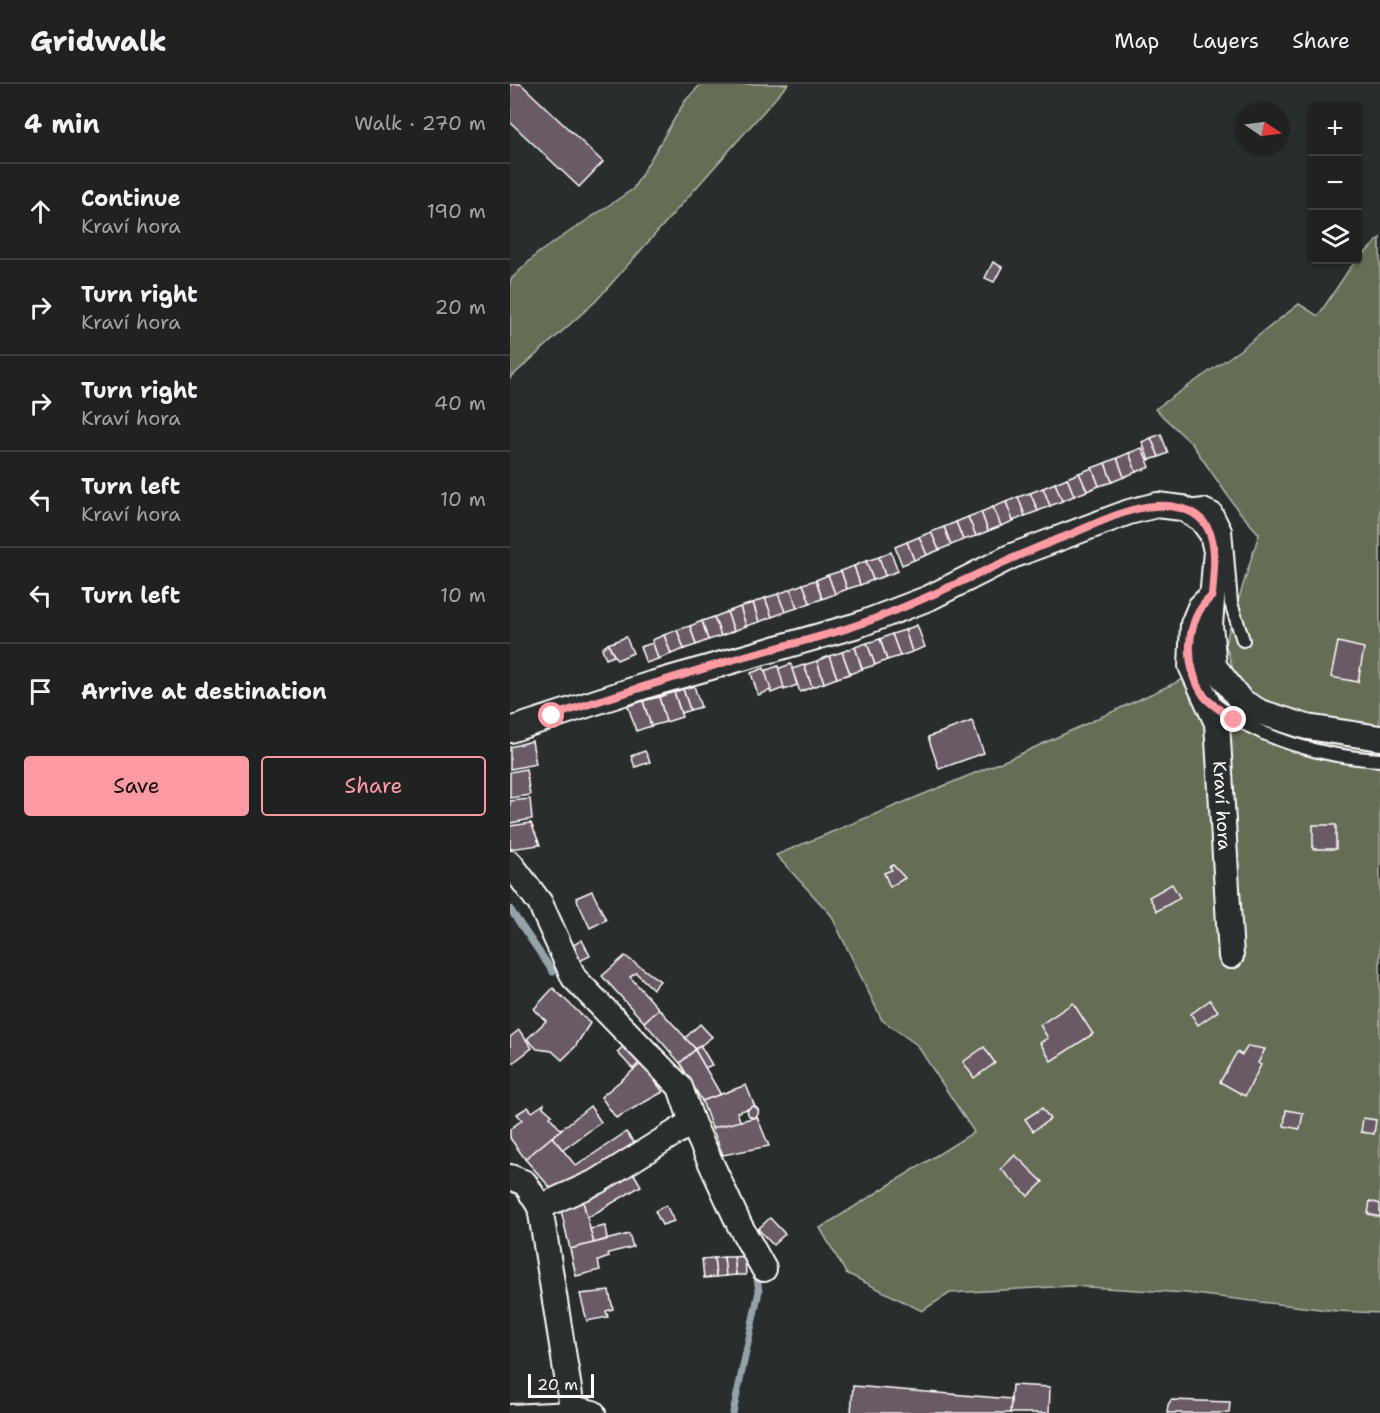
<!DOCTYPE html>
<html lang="en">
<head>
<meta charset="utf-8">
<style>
	body { margin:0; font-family:"Shantell Sans",sans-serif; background:#282a2a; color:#f1f3f6 }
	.controls { position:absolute; right:18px; top:18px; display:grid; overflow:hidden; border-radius:6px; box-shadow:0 2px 4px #0004 }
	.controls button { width:54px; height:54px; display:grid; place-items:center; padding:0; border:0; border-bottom:2px solid #3d3f40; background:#202222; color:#f1f3f6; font:30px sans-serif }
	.compass { position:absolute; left:726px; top:18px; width:54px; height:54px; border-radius:50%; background:#202222; box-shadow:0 2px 4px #0004; rotate:103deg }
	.scale { position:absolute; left:18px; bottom:15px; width:66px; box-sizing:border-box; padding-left:6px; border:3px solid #fff; border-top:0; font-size:16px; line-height:21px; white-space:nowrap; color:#fff; -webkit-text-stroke:4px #2a2d2e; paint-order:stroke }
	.stop { position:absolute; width:18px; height:18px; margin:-14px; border:4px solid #ff9aa2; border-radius:50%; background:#fff }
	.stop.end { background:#ff9aa2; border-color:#fff; box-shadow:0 2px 6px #0008 }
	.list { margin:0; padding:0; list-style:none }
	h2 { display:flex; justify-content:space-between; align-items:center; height:78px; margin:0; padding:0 24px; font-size:26px }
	h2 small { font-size:20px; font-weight:400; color:#a2a4a5 }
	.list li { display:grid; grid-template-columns:39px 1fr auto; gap:18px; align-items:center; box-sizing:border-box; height:96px; padding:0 24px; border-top:2px solid #3d3f40 }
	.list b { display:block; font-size:22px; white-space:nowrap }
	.list p { margin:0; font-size:20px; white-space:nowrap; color:#a2a4a5 }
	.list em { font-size:20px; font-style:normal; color:#a2a4a5 }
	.actions { display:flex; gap:12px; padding:18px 24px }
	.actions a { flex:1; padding:14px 0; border:2px solid #ff9aa2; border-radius:6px; text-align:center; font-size:21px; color:#ff9aa2 }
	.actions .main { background:#ff9aa2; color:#111 }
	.icon { flex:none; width:33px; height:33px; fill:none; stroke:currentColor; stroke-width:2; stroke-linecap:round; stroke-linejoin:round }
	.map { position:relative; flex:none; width:870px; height:1329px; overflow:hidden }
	header { display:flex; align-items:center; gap:36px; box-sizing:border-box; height:84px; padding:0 30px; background:#202222; border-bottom:2px solid #3d3f40 }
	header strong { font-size:28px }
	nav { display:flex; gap:33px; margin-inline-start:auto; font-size:21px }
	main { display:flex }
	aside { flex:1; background:#202222 }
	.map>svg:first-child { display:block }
	.green { fill:#656e54; stroke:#b2b6aa; stroke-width:1.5 }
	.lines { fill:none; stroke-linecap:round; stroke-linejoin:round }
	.stream { stroke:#94a3aa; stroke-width:7 }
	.building { fill:#6a5a66; stroke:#fff; stroke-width:1.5 }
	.lane-casing { stroke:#fff; stroke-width:16 }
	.street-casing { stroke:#fff; stroke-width:28 }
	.lane { stroke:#2a2d2e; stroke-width:12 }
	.street { stroke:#2a2d2e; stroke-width:24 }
	.route { stroke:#ff9aa2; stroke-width:8 }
	.labels { text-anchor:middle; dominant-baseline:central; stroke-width:6; stroke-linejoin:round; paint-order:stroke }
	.street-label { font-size:18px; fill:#fff; stroke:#2a2d2e }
</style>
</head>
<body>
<header>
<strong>Gridwalk</strong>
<nav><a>Map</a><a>Layers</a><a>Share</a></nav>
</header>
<main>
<aside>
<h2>4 min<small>Walk · 270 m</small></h2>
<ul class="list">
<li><svg class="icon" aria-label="ahead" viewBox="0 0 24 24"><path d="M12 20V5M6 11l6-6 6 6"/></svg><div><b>Continue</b><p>Kraví hora</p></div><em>190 m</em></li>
<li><svg class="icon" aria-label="right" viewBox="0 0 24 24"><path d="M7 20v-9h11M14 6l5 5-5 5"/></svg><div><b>Turn right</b><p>Kraví hora</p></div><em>20 m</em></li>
<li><svg class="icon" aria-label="right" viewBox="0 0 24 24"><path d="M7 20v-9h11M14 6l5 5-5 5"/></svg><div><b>Turn right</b><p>Kraví hora</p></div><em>40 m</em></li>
<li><svg class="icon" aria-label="left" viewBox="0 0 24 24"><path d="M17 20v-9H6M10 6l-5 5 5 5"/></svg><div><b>Turn left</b><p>Kraví hora</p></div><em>10 m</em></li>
<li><svg class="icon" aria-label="left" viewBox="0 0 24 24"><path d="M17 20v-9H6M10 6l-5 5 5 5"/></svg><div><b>Turn left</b></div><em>10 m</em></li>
<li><svg class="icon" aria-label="arrive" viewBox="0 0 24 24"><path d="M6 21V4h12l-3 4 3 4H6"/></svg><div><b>Arrive at destination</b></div></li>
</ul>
<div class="actions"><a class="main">Save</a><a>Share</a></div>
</aside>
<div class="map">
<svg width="870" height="1329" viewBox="0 0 870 1329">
	<rect width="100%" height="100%" fill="#2a2d2e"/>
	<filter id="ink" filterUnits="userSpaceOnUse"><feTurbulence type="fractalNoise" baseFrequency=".0167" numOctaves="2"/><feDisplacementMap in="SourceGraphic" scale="12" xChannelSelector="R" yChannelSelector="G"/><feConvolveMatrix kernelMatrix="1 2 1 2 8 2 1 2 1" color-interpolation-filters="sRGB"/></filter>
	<g filter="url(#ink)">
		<!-- green -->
		<g class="green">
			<polygon points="191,0 278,0 86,217 0,294 0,196 28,169 123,105 175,17"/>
			<polygon points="870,154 870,1229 826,1227 676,1209 561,1202 440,1209 412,1227 336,1189 310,1144 464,1048 407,961 372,936 321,831 266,771 506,672 678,593 708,587 722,582 715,559 749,450 727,425 682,360 645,325 730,266 789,220 808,232 840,184"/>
		</g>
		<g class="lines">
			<!-- stream -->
			<g class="stream">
				<polyline points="0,825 43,888"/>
				<polyline points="223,1329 249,1207 246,1188"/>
			</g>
		</g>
		<!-- building -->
		<g class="building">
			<polygon points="0,0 11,0 93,78 69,103 0,38"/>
			<polygon points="483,178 492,183 484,198 475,194"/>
			<polygon points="651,350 658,369 649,373 641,354"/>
			<polygon points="641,354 649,373 639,376 632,358"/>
			<polygon points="632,364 640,383 626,388 619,369"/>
			<polygon points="619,369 626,388 614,393 607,374"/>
			<polygon points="607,374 614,393 602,398 595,379"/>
			<polygon points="595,379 602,398 589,402 582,384"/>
			<polygon points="582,384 589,402 577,407 569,389"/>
			<polygon points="569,389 577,407 564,412 557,394"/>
			<polygon points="557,394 564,412 552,417 545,399"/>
			<polygon points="545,399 552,417 540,422 533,404"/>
			<polygon points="533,404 540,422 528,427 520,409"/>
			<polygon points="520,409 528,427 515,432 508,413"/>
			<polygon points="508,413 515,432 503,437 496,418"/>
			<polygon points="496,418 503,437 491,442 483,423"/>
			<polygon points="483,423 491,442 478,447 471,428"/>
			<polygon points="471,428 478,447 466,452 458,433"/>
			<polygon points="458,433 466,452 453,456 446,438"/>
			<polygon points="446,438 453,456 441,461 434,443"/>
			<polygon points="434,443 441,461 429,466 421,448"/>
			<polygon points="421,448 429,466 417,471 409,453"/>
			<polygon points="409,453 417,471 404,476 397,458"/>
			<polygon points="397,458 404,476 392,481 385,463"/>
			<polygon points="381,468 388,487 375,492 369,473"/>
			<polygon points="369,473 375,492 363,496 356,477"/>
			<polygon points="356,477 363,496 350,501 344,482"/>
			<polygon points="344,482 350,501 337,505 331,487"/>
			<polygon points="331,487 337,505 325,510 318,491"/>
			<polygon points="318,491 325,510 312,515 306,496"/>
			<polygon points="306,496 312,515 300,519 293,500"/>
			<polygon points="293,500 300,519 287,524 281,505"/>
			<polygon points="281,505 287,524 275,528 268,510"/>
			<polygon points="268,510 275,528 262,533 255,514"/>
			<polygon points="255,514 262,533 249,538 243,519"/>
			<polygon points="243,519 249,538 236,542 230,523"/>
			<polygon points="230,523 236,542 224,547 217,528"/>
			<polygon points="217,528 224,547 211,552 204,533"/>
			<polygon points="204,533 211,552 198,556 192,537"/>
			<polygon points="192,537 198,556 186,561 180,542"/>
			<polygon points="407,541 415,563 402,568 395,546"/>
			<polygon points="180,542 186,561 174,565 167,546"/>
			<polygon points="167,546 174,565 161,570 154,551"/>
			<polygon points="395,546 402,568 390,572 382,550"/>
			<polygon points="382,550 390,572 377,576 370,555"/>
			<polygon points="154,551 161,570 148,575 142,556"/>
			<polygon points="116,553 123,569 107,576 98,560"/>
			<polygon points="370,555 377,576 365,581 357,559"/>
			<polygon points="828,558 854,564 848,598 821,593"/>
			<polygon points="143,559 148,575 136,579 130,563"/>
			<polygon points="357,559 365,581 352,585 345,563"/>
			<polygon points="98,560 104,572 96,575 92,564"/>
			<polygon points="345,563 352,585 340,590 332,568"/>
			<polygon points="332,568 340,590 327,594 319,572"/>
			<polygon points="319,572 327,594 314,599 307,577"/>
			<polygon points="307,577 314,599 302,603 294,581"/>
			<polygon points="281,580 287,601 274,606 267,585"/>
			<polygon points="294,581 302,603 290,608 282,585"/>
			<polygon points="268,582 274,604 261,609 254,587"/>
			<polygon points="254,584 261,606 248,611 241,589"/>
			<polygon points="184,602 191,623 180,626 173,605"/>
			<polygon points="173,605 180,626 171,629 164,608"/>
			<polygon points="164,608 172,633 156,638 149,613"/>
			<polygon points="149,613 156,638 141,642 133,617"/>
			<polygon points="133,617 141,642 126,647 118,622"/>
			<polygon points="462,637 474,669 429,685 418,653"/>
			<polygon points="22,657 26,680 0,685 0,663"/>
			<polygon points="135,667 140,678 125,683 121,672"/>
			<polygon points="16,685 20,711 0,714 0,688"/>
			<polygon points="20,715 22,735 0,739 0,717"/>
			<polygon points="21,739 30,761 0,765 0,742"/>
			<rect x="803" y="741" width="23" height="24"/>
			<polygon points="383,781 395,794 380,803 374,789 382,786 380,783"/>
			<polygon points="662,800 670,814 647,827 639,813"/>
			<polygon points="82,807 96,836 80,844 66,814"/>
			<polygon points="72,856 80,872 65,879 58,864"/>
			<polygon points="115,872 150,897 143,905 126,889 120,893 149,925 134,938 92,892"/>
			<polygon points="43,904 80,939 65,963 52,976 42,967 27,965 17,955 36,937 24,925"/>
			<polygon points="700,916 708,927 688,941 681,930"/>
			<polygon points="563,919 583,950 541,977 530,959 538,954 530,941"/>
			<polygon points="149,925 186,965 170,979 134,938"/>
			<polygon points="190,940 202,953 186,965 175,954"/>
			<polygon points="9,946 22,964 0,981 0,953"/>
			<polygon points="115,961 130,978 123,985 107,968"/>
			<polygon points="190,961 202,981 195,984 185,966"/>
			<polygon points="738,962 755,965 748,979 751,981 735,1012 710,998 727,968 732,971"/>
			<polygon points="474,963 485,979 464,994 453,978"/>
			<polygon points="185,966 211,1011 192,1017 170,979"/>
			<polygon points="132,979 153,1008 106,1034 91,1013"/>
			<polygon points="236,1001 245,1023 227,1028 231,1039 202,1044 192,1017"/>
			<polygon points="34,1020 33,1023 42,1031 40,1033 50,1045 53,1044 15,1075 0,1054 0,1045 12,1036 7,1030 18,1023 22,1028"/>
			<polygon points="80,1022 91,1038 53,1066 42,1053"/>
			<circle cx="243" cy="1028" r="5.5"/>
			<polygon points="532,1024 540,1035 523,1047 515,1035"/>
			<polygon points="776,1026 793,1029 790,1045 774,1042"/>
			<polygon points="247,1033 259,1062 213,1071 202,1044"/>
			<polygon points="853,1034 866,1036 864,1050 851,1048"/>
			<polygon points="116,1048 126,1061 46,1110 15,1075 42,1053 66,1082"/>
			<polygon points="505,1071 533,1098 518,1112 491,1085"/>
			<polygon points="121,1085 131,1102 77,1134 72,1114"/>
			<polygon points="72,1114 84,1159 60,1165 50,1122"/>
			<polygon points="860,1117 870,1120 870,1133 858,1130"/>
			<polygon points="156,1121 164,1137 152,1141 145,1127"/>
			<polygon points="260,1134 275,1150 263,1161 248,1145"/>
			<polygon points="95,1142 97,1155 84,1159 80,1145"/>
			<polygon points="119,1150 123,1163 98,1169 99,1173 88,1177 90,1186 66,1192 60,1165"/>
			<polygon points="235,1172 236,1191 226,1191 224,1173"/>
			<polygon points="214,1173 216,1192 206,1193 204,1174"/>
			<polygon points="214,1173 224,1173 226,1191 216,1192"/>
			<polygon points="204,1174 206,1193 194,1194 192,1175"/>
			<polygon points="99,1207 103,1225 96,1227 98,1233 77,1237 70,1210"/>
			<polygon points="502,1301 540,1303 539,1329 500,1329"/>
			<polygon points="343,1302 501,1315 500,1329 341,1329"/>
			<polygon points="661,1316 720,1318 719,1329 657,1329 658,1321"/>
		</g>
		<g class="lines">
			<!-- lane casing -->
			<g class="lane-casing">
				<g id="lane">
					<polyline points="677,423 694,421 705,426 715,446 721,519 733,556"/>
					<path d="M703 619C749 655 812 673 870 676"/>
					<polyline points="0,1327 62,1324"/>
				</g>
			</g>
			<!-- street casing -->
			<g class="street-casing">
				<g id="street">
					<path id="s1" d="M700 513 690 523 683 540 681 582 707 639 721 872"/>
					<polyline points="0,646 138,601 348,541 419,514 502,472 619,428 647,421 672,424 691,435 702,450 706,467 700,541 704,582 731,617 750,628 797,643 870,654"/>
					<polyline points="0,779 30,819 64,894 170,1003 182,1038 229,1140 254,1185"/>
					<polyline points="0,1093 15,1099 30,1123 62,1324 83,1329"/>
					<polyline points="30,1123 88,1097 182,1038"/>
				</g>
			</g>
			<!-- lane -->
			<use href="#lane" class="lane"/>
			<!-- street -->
			<use href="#street" class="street"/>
		</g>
	</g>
	<g class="lines" filter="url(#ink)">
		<!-- route -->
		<path class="route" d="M42 632C105 611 169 592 232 573 271 562 312 554 350 540 420 516 484 479 554 453 589 439 632 414 670 424 713 435 704 479 702 512 674 536 674 582 694 612 701 621 715 629 724 636"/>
	</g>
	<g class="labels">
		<!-- street labels -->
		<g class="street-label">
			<text stroke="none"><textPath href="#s1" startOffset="220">Kraví hora</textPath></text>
		</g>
	</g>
</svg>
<div class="controls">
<button>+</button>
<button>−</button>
<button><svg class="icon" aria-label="layers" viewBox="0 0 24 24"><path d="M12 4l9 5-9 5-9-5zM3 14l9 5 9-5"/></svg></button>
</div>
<svg class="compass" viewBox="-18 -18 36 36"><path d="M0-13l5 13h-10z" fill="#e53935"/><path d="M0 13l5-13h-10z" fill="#a2a4a5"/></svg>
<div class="scale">20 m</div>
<div class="stop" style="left:42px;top:632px"></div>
<div class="stop end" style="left:724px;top:636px"></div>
</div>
</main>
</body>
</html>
